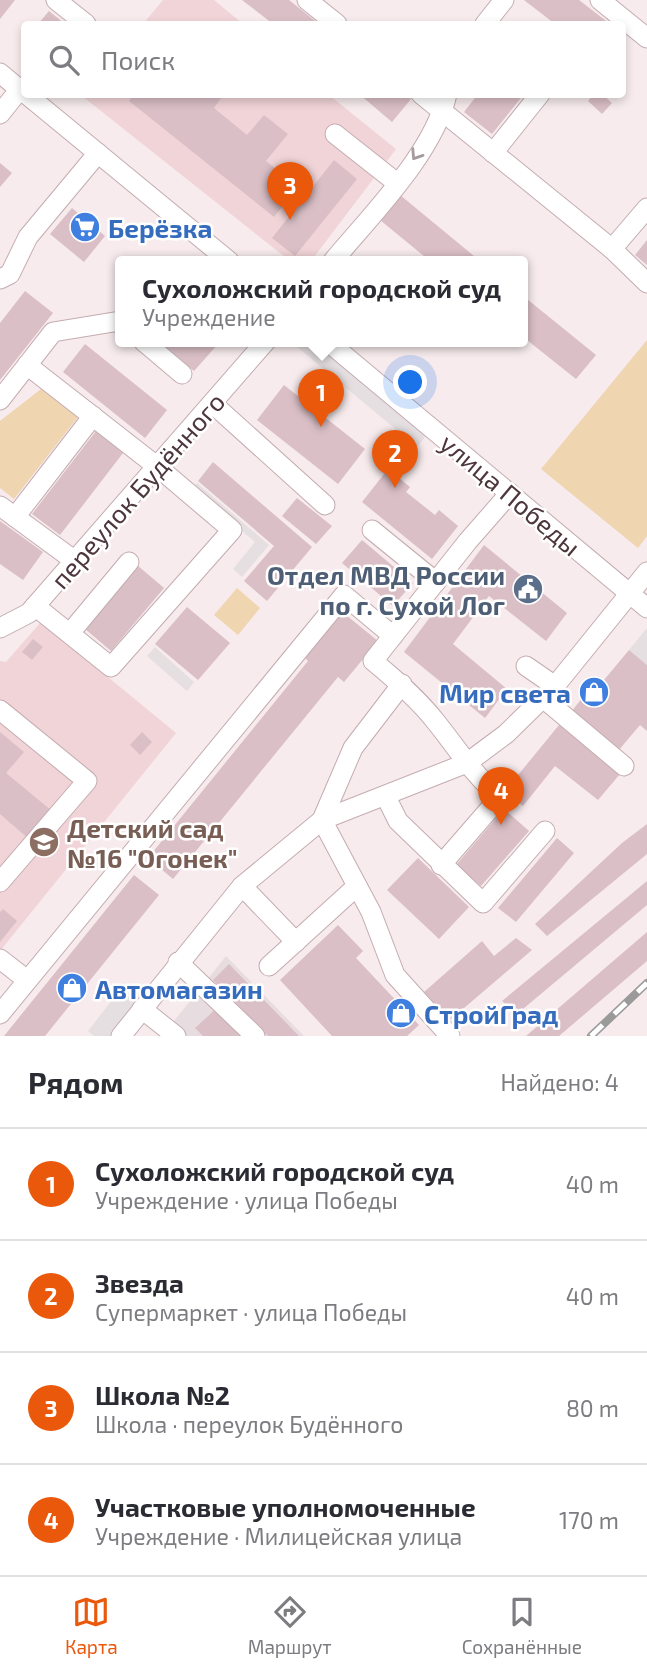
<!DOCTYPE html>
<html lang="ru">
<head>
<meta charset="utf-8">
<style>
	body { margin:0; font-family:"Exo 2",sans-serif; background:#f2f2f3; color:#2b2b33 }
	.you { position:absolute; left:411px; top:383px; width:24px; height:24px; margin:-18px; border:5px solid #fff; border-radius:50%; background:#1a73e8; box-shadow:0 0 0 10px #1a73e833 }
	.badge { display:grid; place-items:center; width:46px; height:46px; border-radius:50%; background:#ea580c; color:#fff; font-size:23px; font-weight:700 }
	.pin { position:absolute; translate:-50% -58px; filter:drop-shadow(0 2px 4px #0008) }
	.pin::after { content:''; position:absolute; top:37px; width:24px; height:21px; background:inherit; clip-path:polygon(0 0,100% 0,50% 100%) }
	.popup { position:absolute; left:115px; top:256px; width:413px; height:91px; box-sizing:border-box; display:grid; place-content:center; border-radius:7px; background:#fff; filter:drop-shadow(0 2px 5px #0005); font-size:23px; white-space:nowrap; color:#7c7c81 }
	.popup b { font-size:26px; color:#2b2b33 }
	.popup::after { content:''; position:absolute; left:50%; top:100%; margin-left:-14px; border:14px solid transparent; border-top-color:#fff }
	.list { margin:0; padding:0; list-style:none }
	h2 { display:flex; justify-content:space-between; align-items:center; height:91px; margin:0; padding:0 28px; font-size:30px }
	h2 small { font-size:23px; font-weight:400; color:#7c7c81 }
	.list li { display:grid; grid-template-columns:46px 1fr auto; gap:21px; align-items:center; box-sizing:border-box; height:112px; padding:0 28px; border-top:2px solid #e1e1e2 }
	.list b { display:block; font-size:26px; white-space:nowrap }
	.list p { margin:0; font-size:23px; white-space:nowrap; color:#7c7c81 }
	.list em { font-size:23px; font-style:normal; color:#7c7c81 }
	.icon { flex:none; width:38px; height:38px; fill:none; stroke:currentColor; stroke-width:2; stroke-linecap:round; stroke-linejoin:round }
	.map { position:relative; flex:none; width:647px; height:1036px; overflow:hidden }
	.search { position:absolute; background:#fff; box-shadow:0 4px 10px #0003; left:21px; right:21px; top:21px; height:77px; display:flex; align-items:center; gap:18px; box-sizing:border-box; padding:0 24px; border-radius:7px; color:#7c7c81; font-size:26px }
	.sheet { height:539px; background:#fff }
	nav { display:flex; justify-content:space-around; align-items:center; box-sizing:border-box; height:98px; border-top:2px solid #e1e1e2; background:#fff; font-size:19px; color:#7c7c81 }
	nav a { display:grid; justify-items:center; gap:4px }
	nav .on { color:#ea580c }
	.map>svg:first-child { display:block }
	.industrial { fill:#e7dcdf }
	.education { fill:#f1d4d8 }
	.green { fill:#efd5b0 }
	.parking { fill:#e5dfe1 }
	.building { fill:#dabfc6 }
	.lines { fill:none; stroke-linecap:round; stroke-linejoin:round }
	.minor-casing { stroke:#c4acb1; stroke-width:21 }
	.minor { stroke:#fff; stroke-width:19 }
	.rail-casing { stroke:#9a9a9a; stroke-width:8 }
	.rail { stroke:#fff; stroke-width:5; stroke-dasharray:16; stroke-linecap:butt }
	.oneway { stroke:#a69b9e }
	.labels { text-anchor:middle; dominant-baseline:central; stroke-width:5; stroke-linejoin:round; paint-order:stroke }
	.shop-label { font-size:26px; font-weight:bold; fill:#366cbe; stroke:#fff; text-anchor:start }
	.street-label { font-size:26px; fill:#4d373d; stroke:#fff }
	.service-label { font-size:26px; font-weight:bold; fill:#4e5e75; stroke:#fff; text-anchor:end }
	.education-label { font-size:26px; font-weight:bold; fill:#785e54; stroke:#fff; text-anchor:start }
</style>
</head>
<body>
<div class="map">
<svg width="647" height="1036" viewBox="0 0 647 1036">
	<rect width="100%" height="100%" fill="#f7ebed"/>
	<!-- industrial -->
	<polygon class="industrial" points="226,956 304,1036 162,1036"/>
	<!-- education -->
	<g class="education">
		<polygon points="163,0 214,0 243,24 143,24"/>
		<polygon points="84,94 329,95 396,149 311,261 290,261 82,96"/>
		<polygon points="41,622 176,733 0,951 0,661 6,662"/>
	</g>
	<!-- green -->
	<g class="green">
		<polygon points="647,340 647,536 638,548 541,469"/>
		<polygon points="41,389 78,417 14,499 0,488 0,421"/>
		<polygon points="237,588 260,608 238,635 214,615"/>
	</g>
	<!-- parking -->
	<g class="parking">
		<polygon points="290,341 321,341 429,432 417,447"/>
		<polygon points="197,483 269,545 242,577 233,569 255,542 192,489"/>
		<polygon points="647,628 647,665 629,650"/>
		<polygon points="155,647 194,682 187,691 147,656"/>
		<polygon points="120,990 139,1004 115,1036 94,1036 88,1031"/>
	</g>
	<!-- building -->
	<g class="building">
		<polygon points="0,0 15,0 0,19"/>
		<polygon points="242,0 289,0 319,24 273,24"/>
		<polygon points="524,0 579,0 610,24 555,24"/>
		<polygon points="49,11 65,24 38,24"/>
		<polygon points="134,94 224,94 214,108 247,135 264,115 288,134 266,161 298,187 274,217 129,101"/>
		<polygon points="359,94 406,94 411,99 392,122"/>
		<polygon points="478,94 524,94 492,134 464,112"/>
		<polygon points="594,94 602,94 612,103 602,114 588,101"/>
		<polygon points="334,160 357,179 295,256 272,238"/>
		<polygon points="0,163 12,173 0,187"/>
		<polygon points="400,195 480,261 430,261 380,220"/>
		<polygon points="72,208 105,236 84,262 50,234"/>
		<polygon points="647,240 647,265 635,255"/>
		<polygon points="25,291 53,313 0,380 0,323"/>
		<polygon points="522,295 596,355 576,379 522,336"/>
		<polygon points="159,341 215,341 218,344 194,371"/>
		<polygon points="85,344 167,410 145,438 63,372"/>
		<polygon points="284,385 365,449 338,484 257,420"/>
		<polygon points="96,431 123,453 60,535 32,514"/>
		<polygon points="213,462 312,547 267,601 244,581 274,546 198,481"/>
		<polygon points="388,469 410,487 406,492 435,515 439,510 458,526 432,559 362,502"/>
		<polygon points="297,498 332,526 316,544 282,516"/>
		<polygon points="0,521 43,552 23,580 0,564"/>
		<polygon points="362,540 413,583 393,606 342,563"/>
		<polygon points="484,545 567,613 546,641 489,596 453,644 507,689 485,718 404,652"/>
		<polygon points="137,565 164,588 111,651 84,628"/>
		<polygon points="187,607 230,643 198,680 155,644"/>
		<polygon points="341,611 378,641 344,682 338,677 173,879 148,858 308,661 304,657"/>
		<polygon points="33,639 43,647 32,660 22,652"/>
		<polygon points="629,650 647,665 647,731 640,725 618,751 571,712 595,682 599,686"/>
		<polygon points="559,725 620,774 598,800 555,766 523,806 505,791"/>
		<polygon points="0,732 24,752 6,773 52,811 29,839 0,814"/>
		<polygon points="142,732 152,742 140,755 130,745"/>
		<polygon points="504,809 529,831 481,886 456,865"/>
		<polygon points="647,824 647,854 547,936 535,924 622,843"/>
		<polygon points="557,838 574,853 516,922 498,908"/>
		<polygon points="418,858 469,907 439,939 387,890"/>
		<polygon points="134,875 159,895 45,1036 4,1036"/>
		<polygon points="647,881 647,905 517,1014 502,1001"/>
		<polygon points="3,909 17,921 0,942 0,912"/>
		<polygon points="338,925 363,951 356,958 419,1025 407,1036 332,1036 280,980"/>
		<polygon points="647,932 647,961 559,1036 526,1036"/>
		<polygon points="516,938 532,950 450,1020 424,992 482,941 494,956"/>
		<polygon points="229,964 299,1036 268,1036 213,980"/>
		<polygon points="218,1007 245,1036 203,1036 195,1028"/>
	</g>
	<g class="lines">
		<!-- minor casing -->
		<g class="minor-casing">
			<g id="minor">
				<polyline points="56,0 86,24"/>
				<polyline points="307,0 337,24"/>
				<polyline points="600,0 647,38"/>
				<polyline points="485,24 504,0"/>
				<polyline points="0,73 24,93"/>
				<polyline points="26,94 229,261"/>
				<polyline points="421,94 612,249 647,283"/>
				<polyline points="0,114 20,89"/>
				<polyline points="335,134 397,183"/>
				<polyline points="493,153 540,94"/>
				<polyline points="612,249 647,208"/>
				<path d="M333 261C371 215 434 153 447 94"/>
				<polyline points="0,279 10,274 28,237 98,153"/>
				<polyline points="143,341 182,374"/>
				<polyline points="327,341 647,608"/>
				<polyline points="27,365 159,468 232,530 111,667 35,606"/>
				<polyline points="0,400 53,332 120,321"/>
				<polyline points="213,404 325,505"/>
				<polyline points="0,506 75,561"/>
				<polyline points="15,517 93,416"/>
				<polyline points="372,530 436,582"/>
				<polyline points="0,628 29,613 266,341"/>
				<polyline points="70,633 129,562"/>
				<polyline points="526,666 555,686"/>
				<polyline points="402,684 353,748 322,820 371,912 395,975 450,1036"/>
				<polyline points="543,698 624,766"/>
				<polyline points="0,710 87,781 0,882"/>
				<polyline points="386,797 398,821 483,903 545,831"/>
				<path d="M441 865 500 797C474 776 457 748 436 722 418 699 396 680 373 661L468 541 510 493"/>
				<polyline points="242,886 296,942"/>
				<polyline points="0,959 27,980"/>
				<polyline points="178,962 255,1036"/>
				<polyline points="269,966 357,886"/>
				<polyline points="142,1009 176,1036"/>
				<polyline points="0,1014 344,595 393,636"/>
				<polyline points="121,1036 242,886 322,820 467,763 506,734 555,686 647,572"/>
			</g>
		</g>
		<!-- minor -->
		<use href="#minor" class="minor"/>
		<!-- rail casing -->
		<g class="rail-casing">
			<polyline id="rail" points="591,1036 647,983"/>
		</g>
		<!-- rail -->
		<use href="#rail" class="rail"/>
	</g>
	<!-- one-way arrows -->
	<defs><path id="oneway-chevron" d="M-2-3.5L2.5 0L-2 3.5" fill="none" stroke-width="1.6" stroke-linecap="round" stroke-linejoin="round" transform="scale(1.75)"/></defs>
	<use class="oneway" href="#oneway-chevron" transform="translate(416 155) rotate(123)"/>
	<!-- icons -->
	<defs>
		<g id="supermarket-disc" transform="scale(1.575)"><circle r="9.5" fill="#3f7fe0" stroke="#fff"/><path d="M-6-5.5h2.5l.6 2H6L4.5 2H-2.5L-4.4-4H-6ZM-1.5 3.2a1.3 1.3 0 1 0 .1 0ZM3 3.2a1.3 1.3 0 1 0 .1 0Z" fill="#fff"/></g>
		<g id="civic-disc" transform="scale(1.575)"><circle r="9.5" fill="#5c6f8a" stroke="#fff"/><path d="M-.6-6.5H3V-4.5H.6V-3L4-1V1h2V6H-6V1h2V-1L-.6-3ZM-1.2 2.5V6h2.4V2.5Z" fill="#fff"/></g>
		<g id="shop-disc" transform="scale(1.575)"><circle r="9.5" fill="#3f7fe0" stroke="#fff"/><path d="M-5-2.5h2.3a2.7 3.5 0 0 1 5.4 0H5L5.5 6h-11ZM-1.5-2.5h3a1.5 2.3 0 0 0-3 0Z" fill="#fff"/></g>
		<g id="school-disc" transform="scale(1.575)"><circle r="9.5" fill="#8d6e63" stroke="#fff"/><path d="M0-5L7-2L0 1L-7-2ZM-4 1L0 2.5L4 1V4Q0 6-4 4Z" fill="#fff"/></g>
	</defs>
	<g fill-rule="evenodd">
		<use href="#supermarket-disc" x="85" y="227"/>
		<use href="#civic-disc" x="528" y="589"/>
		<use href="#shop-disc" x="594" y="692"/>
		<use href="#school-disc" x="44" y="842"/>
		<use href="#shop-disc" x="72" y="988"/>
		<use href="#shop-disc" x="401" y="1013"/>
	</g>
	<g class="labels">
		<!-- shop labels -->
		<g class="shop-label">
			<text x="108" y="227">Берёзка</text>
			<text x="571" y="692" text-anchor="end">Мир света</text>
			<text x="95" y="988">Автомагазин</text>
			<text x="424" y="1013">СтройГрад</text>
		</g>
		<!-- street labels -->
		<g class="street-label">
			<text transform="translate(137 490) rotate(-49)">переулок Будённого</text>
			<text transform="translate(511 494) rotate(40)">улица Победы</text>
		</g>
		<!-- service labels -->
		<g class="service-label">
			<text x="505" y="574">Отдел МВД России<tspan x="505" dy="30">по г. Сухой Лог</tspan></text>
		</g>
		<!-- education labels -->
		<g class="education-label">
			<text x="67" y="827">Детский сад<tspan x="67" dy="30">№16 "Огонек"</tspan></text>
		</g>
	</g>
</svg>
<div class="you"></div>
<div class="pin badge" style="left:321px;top:427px">1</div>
<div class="popup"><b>Сухоложский городской суд</b>Учреждение</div>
<div class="pin badge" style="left:395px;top:488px">2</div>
<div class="pin badge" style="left:290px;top:220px">3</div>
<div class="pin badge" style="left:501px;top:825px">4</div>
<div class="search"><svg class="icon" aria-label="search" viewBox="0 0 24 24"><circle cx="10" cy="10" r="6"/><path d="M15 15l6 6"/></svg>Поиск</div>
</div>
<section class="sheet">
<h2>Рядом<small>Найдено: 4</small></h2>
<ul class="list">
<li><span class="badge">1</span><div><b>Сухоложский городской суд</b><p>Учреждение · улица Победы</p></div><em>40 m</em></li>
<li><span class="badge">2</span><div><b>Звезда</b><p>Супермаркет · улица Победы</p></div><em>40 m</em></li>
<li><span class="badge">3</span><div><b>Школа №2</b><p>Школа · переулок Будённого</p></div><em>80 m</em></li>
<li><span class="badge">4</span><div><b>Участковые уполномоченные</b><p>Учреждение · Милицейская улица</p></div><em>170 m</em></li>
</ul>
</section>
<nav>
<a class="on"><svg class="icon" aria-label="map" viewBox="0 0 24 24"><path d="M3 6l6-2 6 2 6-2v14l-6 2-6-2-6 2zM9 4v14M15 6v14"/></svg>Карта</a>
<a><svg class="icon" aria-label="directions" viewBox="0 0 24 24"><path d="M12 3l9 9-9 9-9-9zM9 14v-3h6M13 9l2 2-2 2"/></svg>Маршрут</a>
<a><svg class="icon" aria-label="saved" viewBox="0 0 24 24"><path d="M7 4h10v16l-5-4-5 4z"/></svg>Сохранённые</a>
</nav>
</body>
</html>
